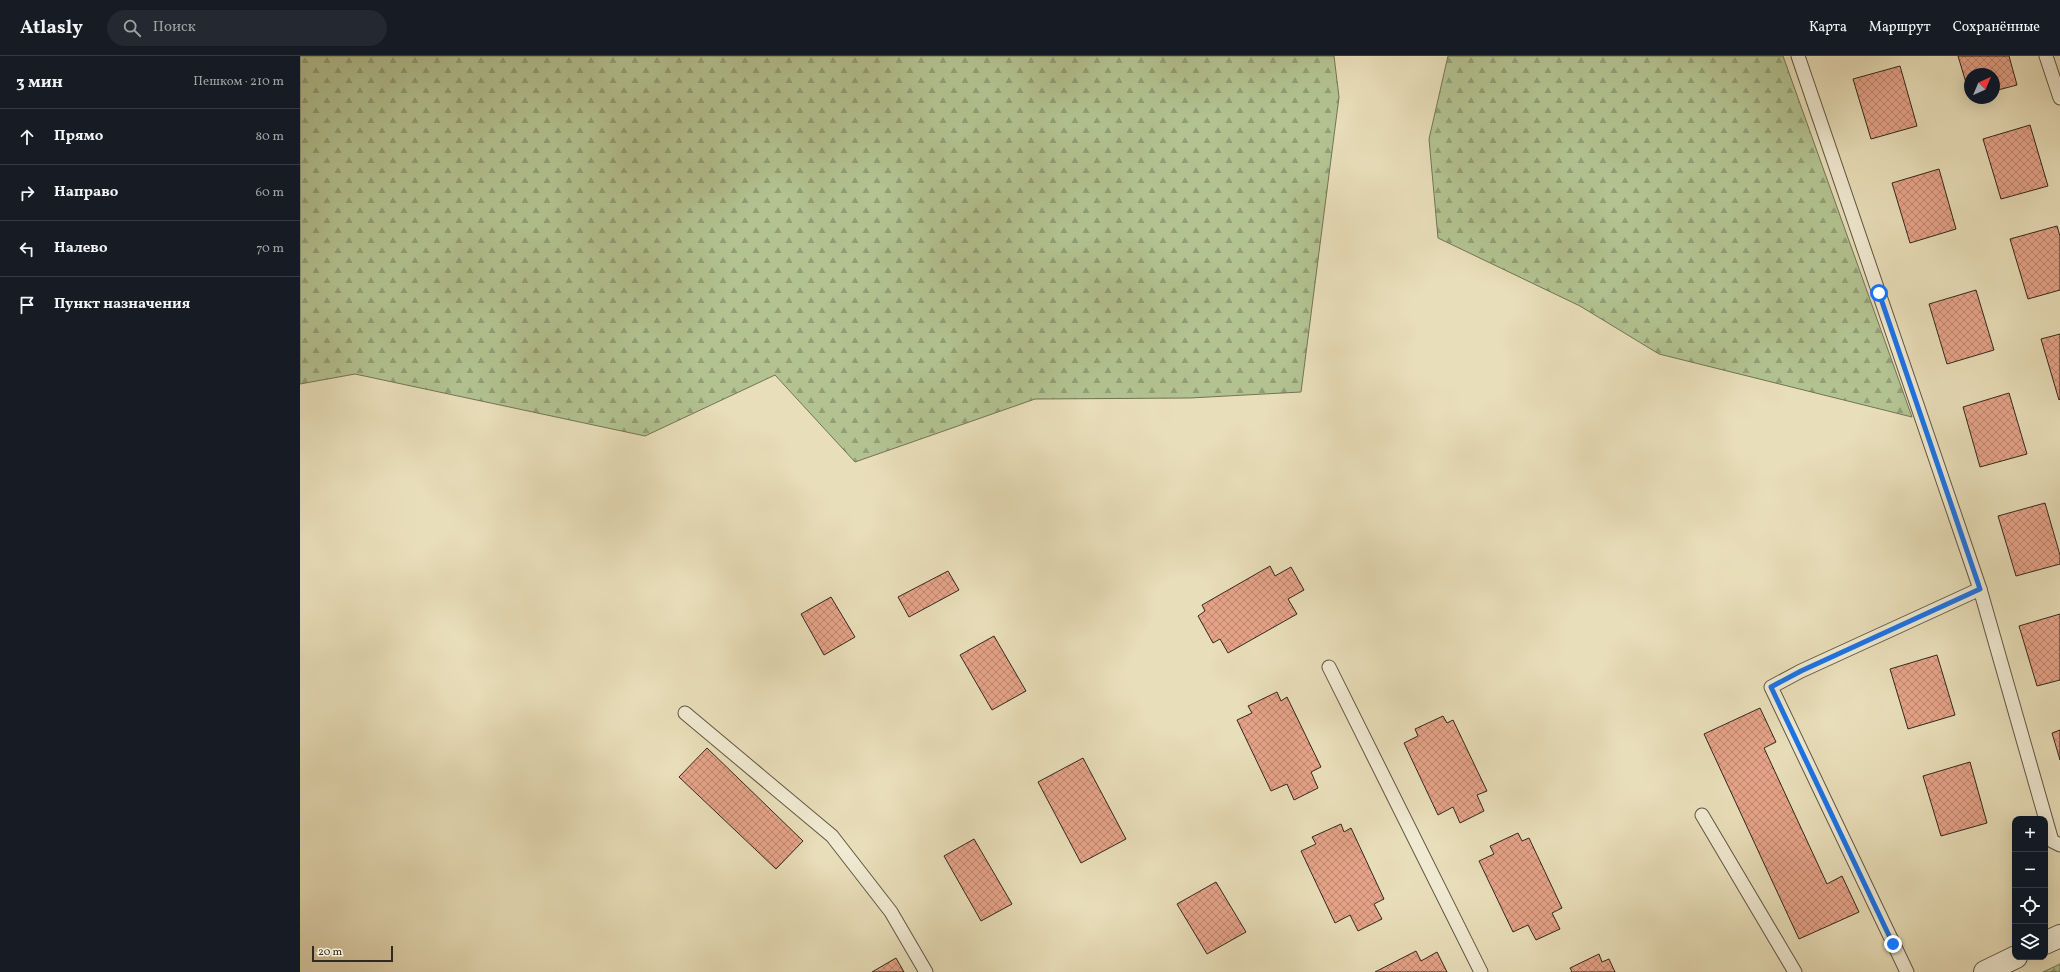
<!DOCTYPE html>
<html lang="ru">
<head>
<meta charset="utf-8">
<style>
	body { margin:0; font-family:Vollkorn,serif; background:#242831; color:#f1f3f6 }
	.controls { position:absolute; right:12px; bottom:12px; display:grid; overflow:hidden; border-radius:8px; box-shadow:0 4px 16px #0002 }
	.controls button { width:36px; height:36px; display:grid; place-items:center; padding:0; border:0; border-bottom:1px solid #363941; background:#171b24; color:#f1f3f6; font:20px sans-serif }
	.compass { position:absolute; left:1664px; top:12px; width:36px; height:36px; border-radius:50%; background:#171b24; box-shadow:0 4px 16px #0002; rotate:44deg }
	.scale { position:absolute; left:12px; bottom:10px; width:81px; box-sizing:border-box; padding-left:4px; border:2px solid #32281b; border-top:0; font-size:11px; line-height:14px; white-space:nowrap; color:#32281b; -webkit-text-stroke:3px #f0ead2; paint-order:stroke }
	.stop { position:absolute; width:12px; height:12px; margin:-9px; border:3px solid #1a73e8; border-radius:50%; background:#fff }
	.stop.end { background:#1a73e8; border-color:#fff; box-shadow:0 1px 4px #0008 }
	.list { margin:0; padding:0; list-style:none }
	h2 { display:flex; justify-content:space-between; align-items:center; height:52px; margin:0; padding:0 16px; font-size:17px }
	h2 small { font-size:13px; font-weight:400; color:#9ea1a6 }
	.list li { display:grid; grid-template-columns:26px 1fr auto; gap:12px; align-items:center; box-sizing:border-box; height:56px; padding:0 16px; border-top:1px solid #363941 }
	.list b { display:block; font-size:15px; white-space:nowrap }
	.list em { font-size:13px; font-style:normal; color:#9ea1a6 }
	.icon { flex:none; width:22px; height:22px; fill:none; stroke:currentColor; stroke-width:2; stroke-linecap:round; stroke-linejoin:round }
	.map { position:relative; flex:none; width:1760px; height:916px; overflow:hidden }
	header { display:flex; align-items:center; gap:24px; box-sizing:border-box; height:56px; padding:0 20px; background:#171b24; border-bottom:1px solid #363941 }
	header strong { font-size:19px }
	nav { display:flex; gap:22px; margin-inline-start:auto; font-size:14px }
	.search { width:280px; height:36px; background:#242831; display:flex; align-items:center; gap:10px; box-sizing:border-box; padding:0 14px; border-radius:22px; color:#9ea1a6; font-size:15px }
	main { display:flex }
	aside { flex:1; background:#171b24 }
	.map>svg:first-child { display:block }
	.forest { fill:url(#forest-firs); stroke:#727556 }
	.building { fill:url(#building-cross-hatch); stroke:#32281b }
	.lines { fill:none; stroke-linecap:round; stroke-linejoin:round }
	.service-casing { stroke:#605642; stroke-width:15 }
	.minor-casing { stroke:#605642; stroke-width:24 }
	.service { stroke:#f0ead2; stroke-width:13 }
	.minor { stroke:#f0ead2; stroke-width:22 }
	.route { stroke:#1a73e8; stroke-width:5 }
</style>
</head>
<body>
<header>
<strong>Atlasly</strong>
<div class="search"><svg class="icon" aria-label="search" viewBox="0 0 24 24"><circle cx="10" cy="10" r="6"/><path d="M15 15l6 6"/></svg>Поиск</div>
<nav><a>Карта</a><a>Маршрут</a><a>Сохранённые</a></nav>
</header>
<main>
<aside>
<h2>3 мин<small>Пешком · 210 m</small></h2>
<ul class="list">
<li><svg class="icon" aria-label="ahead" viewBox="0 0 24 24"><path d="M12 20V5M6 11l6-6 6 6"/></svg><div><b>Прямо</b></div><em>80 m</em></li>
<li><svg class="icon" aria-label="right" viewBox="0 0 24 24"><path d="M7 20v-9h11M14 6l5 5-5 5"/></svg><div><b>Направо</b></div><em>60 m</em></li>
<li><svg class="icon" aria-label="left" viewBox="0 0 24 24"><path d="M17 20v-9H6M10 6l-5 5 5 5"/></svg><div><b>Налево</b></div><em>70 m</em></li>
<li><svg class="icon" aria-label="arrive" viewBox="0 0 24 24"><path d="M6 21V4h12l-3 4 3 4H6"/></svg><div><b>Пункт назначения</b></div></li>
</ul>
</aside>
<div class="map">
<svg width="1760" height="916" viewBox="0 0 1760 916">
	<defs>
		<pattern id="forest-firs" width="22" height="20" patternUnits="userSpaceOnUse"><rect width="22" height="20" fill="#b3c291"/><path d="M5 1l3.5 6h-7zM16 11l3.5 6h-7z" fill="#929e76"/></pattern>
		<pattern id="building-cross-hatch" width="8" height="8" patternUnits="userSpaceOnUse"><rect width="8" height="8" fill="#e6a389"/><path d="M0 0l8 8M0 8l8-8" fill="none" stroke="#bb856f"/></pattern>
	</defs>
	<rect width="100%" height="100%" fill="#e8deb9"/>
	<filter id="stains"><feTurbulence type="fractalNoise" baseFrequency=".005" numOctaves="4"/><feColorMatrix values="0 0 0 0 .2 0 0 0 0 .09 0 0 0 0 .02 0 0 0 .5 -.17"/></filter>
	<radialGradient id="worn" r=".72"><stop offset=".6" stop-color="#630" stop-opacity="0"/><stop offset="1" stop-color="#630" stop-opacity=".3"/></radialGradient>
	<!-- forest -->
	<g class="forest">
		<polygon points="0,0 1034,0 1039,41 1001,336 890,342 735,343 555,406 475,319 345,380 55,318 0,328"/>
		<polygon points="1148,0 1483,0 1612,361 1359,298 1280,250 1138,182 1129,83"/>
		<polygon points="1760,908 1760,916 1743,916"/>
	</g>
	<!-- building -->
	<g class="building">
		<polygon points="1658,0 1709,0 1717,29 1694,35 1694,18 1670,18 1670,40"/>
		<polygon points="1600,10 1617,70 1571,83 1553,23"/>
		<polygon points="1730,69 1748,130 1701,143 1683,83"/>
		<polygon points="1639,113 1656,173 1610,187 1592,127"/>
		<polygon points="1757,170 1760,180 1760,234 1728,243 1710,183"/>
		<polygon points="1676,234 1694,294 1647,308 1629,248"/>
		<polygon points="1760,278 1760,343 1759,344 1741,283"/>
		<polygon points="1709,337 1727,398 1680,411 1663,351"/>
		<polygon points="1745,447 1760,499 1760,508 1716,520 1698,460"/>
		<polygon points="970,510 975,520 991,511 1004,534 988,543 997,558 928,597 920,583 913,587 898,560 905,555 902,549"/>
		<polygon points="648,515 659,534 609,561 598,541"/>
		<polygon points="531,541 555,581 524,599 501,558"/>
		<polygon points="1760,558 1760,624 1737,630 1719,570"/>
		<polygon points="694,580 726,635 692,654 660,599"/>
		<polygon points="1637,599 1655,659 1608,673 1590,613"/>
		<polygon points="977,636 981,645 987,641 1021,711 1011,716 1018,732 994,744 987,728 971,735 937,664 952,657 948,650"/>
		<polygon points="1460,652 1476,686 1464,692 1527,828 1542,820 1559,856 1499,883 1404,678"/>
		<polygon points="1143,660 1147,667 1153,664 1187,735 1177,739 1184,755 1160,767 1153,751 1138,759 1104,687 1118,680 1115,673"/>
		<polygon points="1760,674 1760,704 1752,677"/>
		<polygon points="407,692 503,785 476,813 379,721"/>
		<polygon points="783,702 826,783 781,807 738,726"/>
		<polygon points="1670,706 1687,767 1641,780 1623,720"/>
		<polygon points="1041,768 1044,776 1051,772 1084,843 1074,848 1082,863 1058,875 1050,859 1035,867 1001,795 1016,788 1012,781"/>
		<polygon points="1218,777 1222,785 1229,782 1262,852 1252,857 1260,873 1236,884 1228,869 1213,876 1179,805 1194,798 1190,790"/>
		<polygon points="674,783 712,848 681,865 644,800"/>
		<polygon points="916,826 946,876 907,898 877,848"/>
		<polygon points="1116,895 1121,905 1137,896 1147,916 1075,916"/>
		<polygon points="1299,898 1302,906 1309,903 1315,916 1272,916 1270,912"/>
		<polygon points="596,902 604,916 572,916"/>
	</g>
	<g class="lines">
		<!-- service casing -->
		<g class="service-casing">
			<g id="service">
				<polyline points="1498,0 1680,533 1752,785 1760,789"/>
				<polyline points="1746,0 1760,42"/>
				<polyline points="1029,611 1181,916"/>
				<polyline points="385,657 532,780 591,856 626,916"/>
				<polyline points="1402,759 1495,916"/>
				<polyline points="1607,916 1471,631 1501,615 1680,533"/>
			</g>
		</g>
		<!-- minor casing -->
		<g class="minor-casing">
			<g id="minor">
				<polyline points="1745,887 1760,880"/>
				<polyline points="1685,916 1716,901"/>
			</g>
		</g>
		<!-- service -->
		<use href="#service" class="service"/>
		<!-- minor -->
		<use href="#minor" class="minor"/>
	</g>
	<g class="lines">
		<!-- route -->
		<polyline class="route" points="1579,237 1680,533 1501,615 1471,631 1593,888"/>
	</g>
	<rect width="100%" height="100%" filter="url(#stains)"/>
	<rect width="100%" height="100%" fill="url(#worn)"/>
</svg>
<div class="controls">
<button>+</button>
<button>−</button>
<button><svg class="icon" aria-label="locate" viewBox="0 0 24 24"><circle cx="12" cy="12" r="6"/><path d="M12 2v4M12 18v4M2 12h4M18 12h4"/></svg></button>
<button><svg class="icon" aria-label="layers" viewBox="0 0 24 24"><path d="M12 4l9 5-9 5-9-5zM3 14l9 5 9-5"/></svg></button>
</div>
<svg class="compass" viewBox="-18 -18 36 36"><path d="M0-13l5 13h-10z" fill="#e53935"/><path d="M0 13l5-13h-10z" fill="#9ea1a6"/></svg>
<div class="scale">20 m</div>
<div class="stop" style="left:1579px;top:237px"></div>
<div class="stop end" style="left:1593px;top:888px"></div>
</div>
</main>
</body>
</html>
